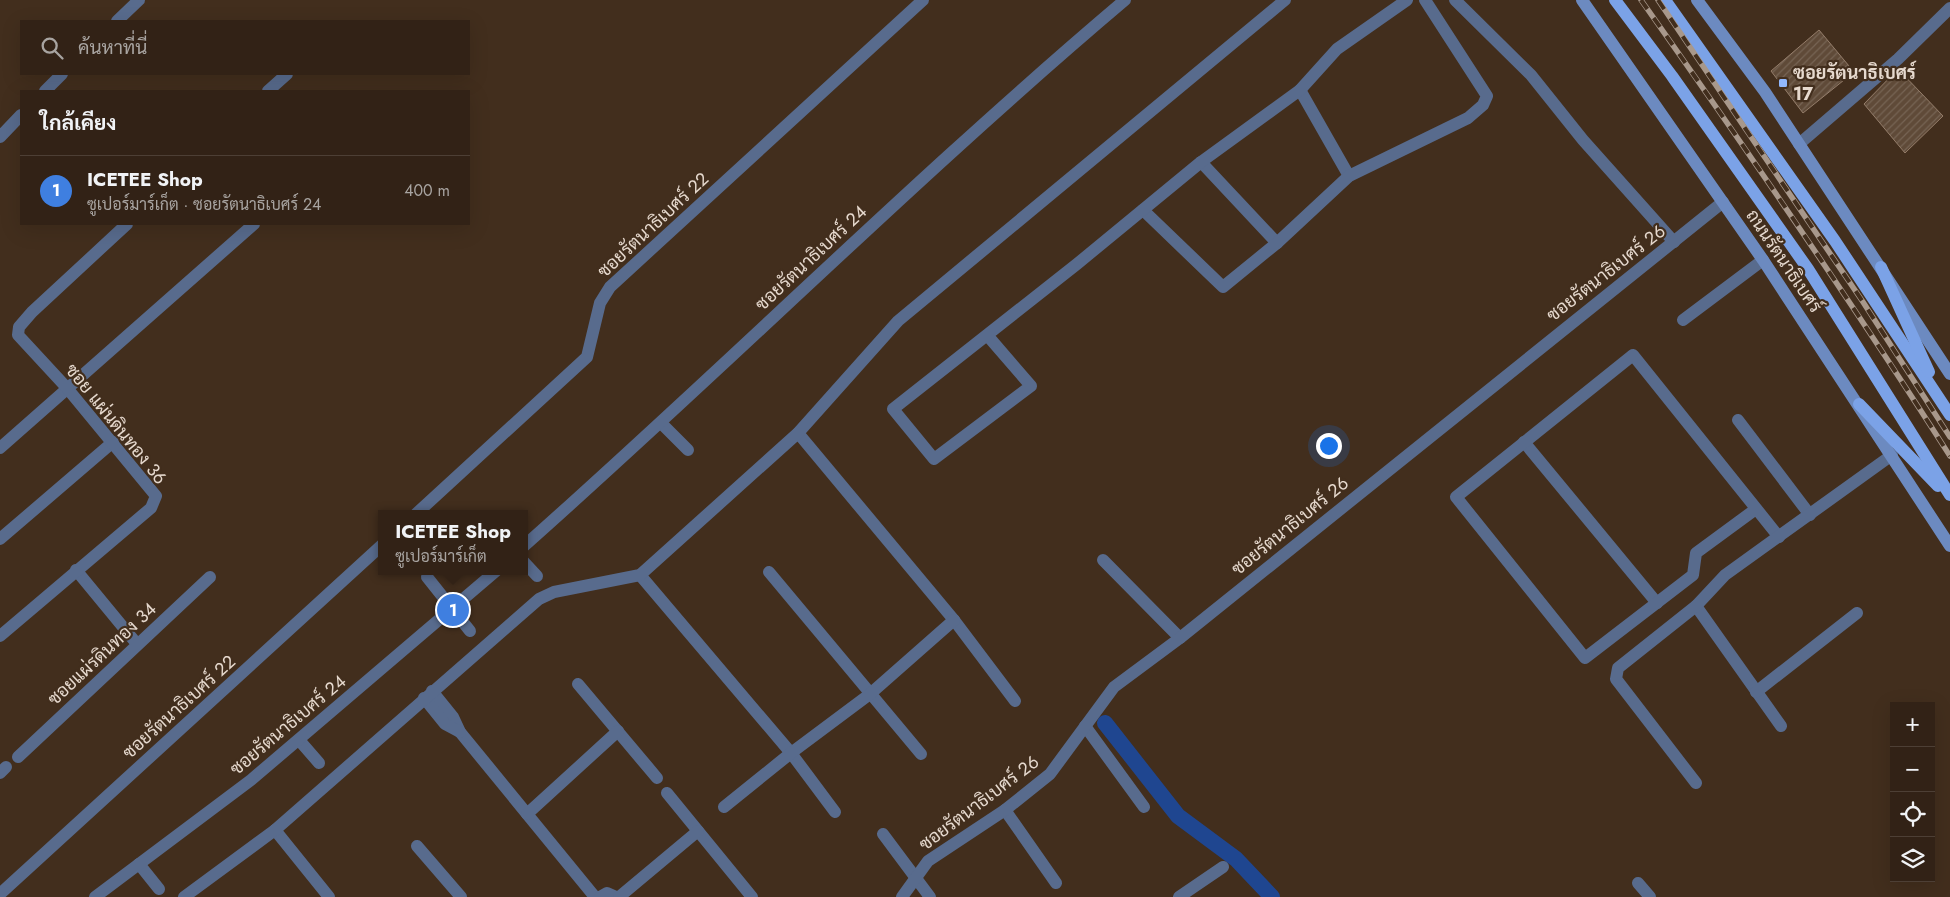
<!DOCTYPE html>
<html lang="th">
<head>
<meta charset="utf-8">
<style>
	body { margin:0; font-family:Jost,Sarabun,sans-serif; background:#3a2a1f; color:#f1f3f6 }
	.controls { position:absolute; right:15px; bottom:15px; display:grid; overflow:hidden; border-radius:0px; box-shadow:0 5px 20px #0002 }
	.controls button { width:45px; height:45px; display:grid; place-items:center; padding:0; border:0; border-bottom:1px solid #4d3f35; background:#322216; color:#f1f3f6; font:25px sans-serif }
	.you { position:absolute; left:1328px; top:445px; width:18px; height:18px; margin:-12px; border:4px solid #fff; border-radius:50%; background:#1a73e8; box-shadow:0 0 0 8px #1a73e833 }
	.badge { display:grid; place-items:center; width:32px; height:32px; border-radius:50%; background:#8bbbb9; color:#fff; font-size:16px; font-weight:700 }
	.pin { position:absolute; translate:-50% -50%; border:2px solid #fff; box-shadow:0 1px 5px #0006 }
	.popup { position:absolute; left:378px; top:510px; width:150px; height:65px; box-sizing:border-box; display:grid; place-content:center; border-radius:0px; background:#322216; filter:drop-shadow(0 1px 4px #0005); font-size:16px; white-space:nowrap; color:#a8a4a1 }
	.popup b { font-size:19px; color:#f1f3f6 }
	.popup::after { content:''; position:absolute; left:50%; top:100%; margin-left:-10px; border:10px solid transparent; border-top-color:#322216 }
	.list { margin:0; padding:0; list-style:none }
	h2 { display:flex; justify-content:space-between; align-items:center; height:65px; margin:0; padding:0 20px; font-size:21px }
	h2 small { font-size:16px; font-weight:400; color:#a8a4a1 }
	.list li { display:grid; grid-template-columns:32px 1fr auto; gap:15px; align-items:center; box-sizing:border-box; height:70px; padding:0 20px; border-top:1px solid #4d3f35 }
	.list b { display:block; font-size:19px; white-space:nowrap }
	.list p { margin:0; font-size:16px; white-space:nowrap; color:#a8a4a1 }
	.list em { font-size:16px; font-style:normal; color:#a8a4a1 }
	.icon { flex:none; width:28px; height:28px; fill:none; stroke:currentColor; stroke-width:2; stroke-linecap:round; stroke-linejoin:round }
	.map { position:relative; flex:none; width:1950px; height:897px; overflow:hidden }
	.search { position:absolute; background:#322216; box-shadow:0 5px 20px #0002; left:20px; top:20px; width:450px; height:55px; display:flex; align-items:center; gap:12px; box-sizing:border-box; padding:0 18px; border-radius:0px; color:#a8a4a1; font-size:19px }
	.panel { position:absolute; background:#322216; box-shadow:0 5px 20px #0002; left:20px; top:90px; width:450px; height:135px; border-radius:0px }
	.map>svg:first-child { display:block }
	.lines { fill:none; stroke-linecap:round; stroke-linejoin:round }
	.canal { stroke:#1f4690; stroke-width:16 }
	.building { fill:url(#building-hatch); stroke:#947d6a }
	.minor { stroke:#586b8d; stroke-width:12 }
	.secondary { stroke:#6c8ac0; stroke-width:12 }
	.primary { stroke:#7ba2e7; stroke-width:12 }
	.rail-casing { stroke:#a8988b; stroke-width:5.5 }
	.rail { stroke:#422e1d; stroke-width:4; stroke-dasharray:11; stroke-linecap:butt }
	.poi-dot { fill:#91b8fd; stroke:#422e1d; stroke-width:2 }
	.labels { text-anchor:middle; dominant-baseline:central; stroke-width:4.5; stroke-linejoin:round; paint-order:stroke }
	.poi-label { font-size:18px; font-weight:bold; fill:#e6d9ce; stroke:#422e1d; text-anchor:start }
	.street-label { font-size:18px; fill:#e6d9ce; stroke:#422e1d }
</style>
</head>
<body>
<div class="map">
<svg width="1950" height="897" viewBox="0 0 1950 897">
	<defs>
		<pattern id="building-hatch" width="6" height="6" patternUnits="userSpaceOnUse" patternTransform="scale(1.25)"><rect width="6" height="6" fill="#5f4a38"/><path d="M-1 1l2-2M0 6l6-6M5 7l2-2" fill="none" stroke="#766454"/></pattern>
	</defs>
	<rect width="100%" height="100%" fill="#422e1d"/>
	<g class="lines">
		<!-- canal -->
		<polyline class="canal" points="1105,723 1178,816 1236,859 1272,897"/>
	</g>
	<!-- building -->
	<g class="building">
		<polygon points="1819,30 1854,72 1803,113 1771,71"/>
		<polygon points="1898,69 1943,116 1905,153 1864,104"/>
	</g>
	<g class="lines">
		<!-- minor -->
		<g class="minor">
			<polyline points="1455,0 1531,75 1583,140 1674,242"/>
			<polyline points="117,21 139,0"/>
			<polyline points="1300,90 1349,176"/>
			<polyline points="45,91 62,74"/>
			<polyline points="268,91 287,74"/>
			<polyline points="0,137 21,115"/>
			<polyline points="1799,144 1898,59 1950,8"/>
			<polyline points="1201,162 1277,243"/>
			<polyline points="1143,210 1223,287 1277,243 1349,176 1468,118 1483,105 1487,96 1425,0"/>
			<polyline points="1683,320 1763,260"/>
			<polyline points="987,335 1031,386 934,459 893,409 1077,264 1201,162 1300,90 1337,49 1407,0"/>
			<polyline points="1738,420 1810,515"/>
			<polyline points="661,423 688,450"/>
			<polyline points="798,433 954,620 1015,701"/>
			<polyline points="1524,442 1657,603"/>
			<polyline points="0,448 254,224"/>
			<polyline points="1756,509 1696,553 1693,575 1585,658 1456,497 1633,355 1779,537"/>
			<polyline points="416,514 587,357 600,303 610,287 923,0"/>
			<polyline points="0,539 113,442"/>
			<path d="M524 546C727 366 918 175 1125 0"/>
			<polyline points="1103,560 1180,638"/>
			<polyline points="524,562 537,576"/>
			<polyline points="76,570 137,644"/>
			<polyline points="769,572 921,754"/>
			<polyline points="640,575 791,753 835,812"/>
			<polyline points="427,577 470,631"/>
			<polyline points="1696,606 1781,726"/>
			<polyline points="0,636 151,508 156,496 67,388 18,335 19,327 32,312 127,224"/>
			<polyline points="578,684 657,778"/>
			<polyline points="432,691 453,717 460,732 595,897"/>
			<polyline points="1756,692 1857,613"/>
			<polyline points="424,698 445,724 460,732"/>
			<polyline points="1085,726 1144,807"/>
			<polyline points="299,740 319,763"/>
			<polyline points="18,757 210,577"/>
			<polyline points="0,773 6,767"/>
			<polyline points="1696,783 1616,679 1618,668 1696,606 1725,575 1892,455"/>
			<polyline points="667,793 752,897"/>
			<polyline points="724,807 791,753 870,694 954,620"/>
			<polyline points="1005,810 1056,883"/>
			<polyline points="527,814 618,731"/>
			<polyline points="275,830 329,897"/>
			<polyline points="883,834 930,897"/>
			<polyline points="417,846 461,897"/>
			<polyline points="139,864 159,889"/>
			<polyline points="1638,883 1650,897"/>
			<polyline points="0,894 382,545"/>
			<polyline points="95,897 251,780 496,571"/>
			<polyline points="184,897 275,830 539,599 554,592 640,575 798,433 898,321 1285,0"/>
			<polyline points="600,897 607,893 616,897"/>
			<polyline points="619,897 698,831"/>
			<polyline points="902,897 928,861 1005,810 1050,774 1114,687 1180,638 1723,202"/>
			<polyline points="1179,897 1223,867"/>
		</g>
		<!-- secondary -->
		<g class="secondary">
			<polyline points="1582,0 1763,260 1950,546"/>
			<polyline points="1697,0 1765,92 1950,374"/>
		</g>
		<!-- primary -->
		<g class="primary">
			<polyline points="1615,0 1672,76 1808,269 1950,495"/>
			<polyline points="1665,0 1835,241 1950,415"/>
			<polyline points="1881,267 1929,372"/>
			<polyline points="1859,404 1938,486"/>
		</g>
		<!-- rail casing -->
		<g class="rail-casing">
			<g id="rail">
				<path d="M1641 0C1747 150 1851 301 1950 456"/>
				<polyline points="1658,0 1863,302 1950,437"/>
			</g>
		</g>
		<!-- rail -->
		<use href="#rail" class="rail"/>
	</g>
	<!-- markers -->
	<rect class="poi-dot" x="1778" y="78" width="10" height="10" rx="2.5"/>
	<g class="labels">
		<!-- poi labels -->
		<g class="poi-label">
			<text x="1793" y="73">ซอยรัตนาธิเบศร์<tspan x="1793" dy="21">17</tspan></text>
		</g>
		<!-- street labels -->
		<g class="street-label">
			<text transform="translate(653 225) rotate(-43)">ซอยรัตนาธิเบศร์ 22</text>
			<text transform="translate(811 258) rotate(-43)">ซอยรัตนาธิเบศร์ 24</text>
			<text transform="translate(1784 261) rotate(56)">ถนนรัตนาธิเบศร์</text>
			<text transform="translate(1606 273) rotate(-38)">ซอยรัตนาธิเบศร์ 26</text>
			<text transform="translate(116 424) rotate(51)">ซอย แผ่นดินทอง 36</text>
			<text transform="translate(1290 526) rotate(-39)">ซอยรัตนาธิเบศร์ 26</text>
			<text transform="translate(102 654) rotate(-43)">ซอยแผ่รดินทอง 34</text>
			<text transform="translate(179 707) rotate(-42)">ซอยรัตนาธิเบศร์ 22</text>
			<text transform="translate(288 725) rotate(-40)">ซอยรัตนาธิเบศร์ 24</text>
			<text transform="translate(979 803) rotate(-37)">ซอยรัตนาธิเบศร์ 26</text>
		</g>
	</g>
</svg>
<div class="controls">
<button>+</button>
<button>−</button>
<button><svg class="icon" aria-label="locate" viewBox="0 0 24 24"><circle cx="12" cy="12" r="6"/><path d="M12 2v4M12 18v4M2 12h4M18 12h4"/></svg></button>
<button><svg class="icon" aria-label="layers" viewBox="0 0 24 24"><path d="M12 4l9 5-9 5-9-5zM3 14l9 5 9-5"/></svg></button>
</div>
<div class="you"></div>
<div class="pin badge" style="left:453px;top:610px;background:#3f7fe0">1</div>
<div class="popup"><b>ICETEE Shop</b>ซูเปอร์มาร์เก็ต</div>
<div class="search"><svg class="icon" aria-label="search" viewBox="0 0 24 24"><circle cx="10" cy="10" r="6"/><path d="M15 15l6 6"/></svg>ค้นหาที่นี่</div>
<section class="panel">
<h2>ใกล้เคียง<small></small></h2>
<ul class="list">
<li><span class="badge" style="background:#3f7fe0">1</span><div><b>ICETEE Shop</b><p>ซูเปอร์มาร์เก็ต · ซอยรัตนาธิเบศร์ 24</p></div><em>400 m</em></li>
</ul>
</section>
</div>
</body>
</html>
